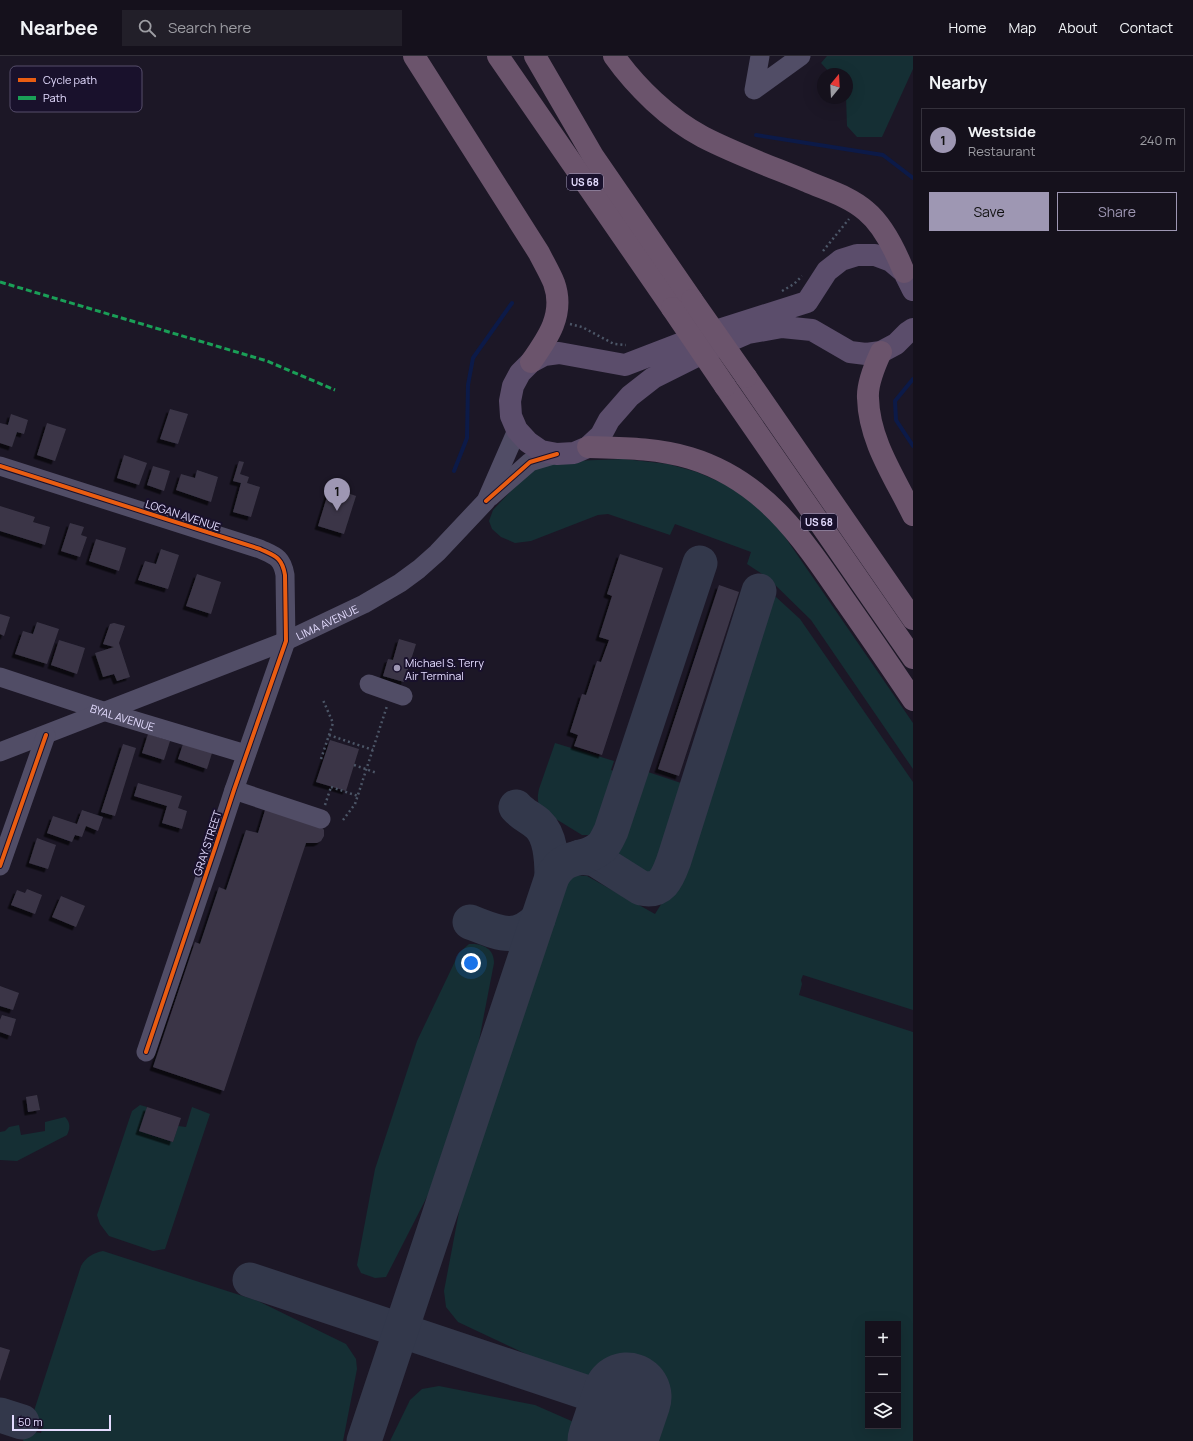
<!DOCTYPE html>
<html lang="en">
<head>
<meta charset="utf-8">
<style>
	body { margin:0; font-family:Manrope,sans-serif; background:#221f29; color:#f1f3f6 }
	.controls { position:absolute; right:12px; bottom:12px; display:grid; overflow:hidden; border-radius:0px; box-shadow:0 4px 16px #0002 }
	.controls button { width:36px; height:36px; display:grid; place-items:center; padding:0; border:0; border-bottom:1px solid #34313b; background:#15111c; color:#f1f3f6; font:20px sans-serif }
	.compass { position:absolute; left:817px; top:12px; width:36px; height:36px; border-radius:50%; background:#15111c; box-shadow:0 4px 16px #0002; rotate:18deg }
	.scale { position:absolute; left:12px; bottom:10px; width:99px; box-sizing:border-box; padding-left:4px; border:2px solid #e4dcff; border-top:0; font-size:11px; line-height:14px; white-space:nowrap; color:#e4dcff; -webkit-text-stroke:3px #19112c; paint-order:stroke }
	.you { position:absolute; left:471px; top:907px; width:14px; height:14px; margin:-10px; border:3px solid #fff; border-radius:50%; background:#1a73e8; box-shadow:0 0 0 6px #1a73e833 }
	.badge { display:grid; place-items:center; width:26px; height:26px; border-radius:50%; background:#9e97b3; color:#111; font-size:13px; font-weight:700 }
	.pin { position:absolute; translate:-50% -33px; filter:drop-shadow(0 1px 2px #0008) }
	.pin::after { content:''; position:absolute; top:21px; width:14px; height:12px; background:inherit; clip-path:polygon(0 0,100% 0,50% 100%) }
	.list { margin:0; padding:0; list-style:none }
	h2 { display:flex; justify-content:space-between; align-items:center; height:52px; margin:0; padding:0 16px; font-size:17px }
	h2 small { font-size:13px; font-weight:400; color:#9d9da3 }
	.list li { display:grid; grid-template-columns:26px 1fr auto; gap:12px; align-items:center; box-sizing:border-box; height:64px; margin:0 8px 8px; padding:0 8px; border:1px solid #34313b; border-radius:0px }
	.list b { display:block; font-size:15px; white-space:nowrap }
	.list p { margin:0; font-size:13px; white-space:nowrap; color:#9d9da3 }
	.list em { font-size:13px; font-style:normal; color:#9d9da3 }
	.actions { display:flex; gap:8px; padding:12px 16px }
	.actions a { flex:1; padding:9px 0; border:1px solid #9e97b3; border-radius:0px; text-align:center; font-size:14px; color:#9e97b3 }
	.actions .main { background:#9e97b3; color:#111 }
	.icon { flex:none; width:22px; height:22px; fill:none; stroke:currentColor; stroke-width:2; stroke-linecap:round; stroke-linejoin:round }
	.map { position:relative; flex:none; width:913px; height:1385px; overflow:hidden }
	header { display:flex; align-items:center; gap:24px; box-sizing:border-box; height:56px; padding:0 20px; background:#15111c; border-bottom:1px solid #34313b }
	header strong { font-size:19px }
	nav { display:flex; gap:22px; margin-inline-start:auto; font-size:14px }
	.search { width:280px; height:36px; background:#221f29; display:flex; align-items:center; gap:10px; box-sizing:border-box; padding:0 14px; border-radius:0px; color:#9d9da3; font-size:15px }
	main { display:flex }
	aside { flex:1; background:#15111c }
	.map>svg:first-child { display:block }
	.green { fill:#152f34; fill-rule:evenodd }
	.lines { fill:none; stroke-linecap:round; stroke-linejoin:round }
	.stream { stroke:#0c1a48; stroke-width:4 }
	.taxiway { stroke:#33384b; stroke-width:35 }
	.runway { stroke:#33384b; stroke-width:89 }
	.building { fill:#3b3647; filter:url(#shadow) }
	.path { stroke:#4c5667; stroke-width:2.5; stroke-dasharray:2 3; stroke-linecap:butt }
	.minor { stroke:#514d66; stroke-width:19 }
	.major { stroke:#5b4d6b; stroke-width:22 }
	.highway { stroke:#6b546c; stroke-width:22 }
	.highway-bridge { stroke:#6b546c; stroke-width:22 }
	.quiet { stroke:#1a9f57; stroke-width:3; stroke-dasharray:6 3; stroke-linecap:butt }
	.cycleway-casing { stroke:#19112c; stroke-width:6 }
	.cycleway { stroke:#e95d12; stroke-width:4 }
	.poi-dot { fill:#9e97b3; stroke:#19112c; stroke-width:1.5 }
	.labels { text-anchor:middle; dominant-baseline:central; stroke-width:4; stroke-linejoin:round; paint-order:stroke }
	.shield { fill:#19112c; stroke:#a79fc0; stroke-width:1 }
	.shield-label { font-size:10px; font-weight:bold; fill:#e4dcff }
	.street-label { font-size:11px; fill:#e4dcff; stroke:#19112c }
	.poi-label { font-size:11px; fill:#e4dcff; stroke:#19112c; text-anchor:start }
	.key { fill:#19112c; stroke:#564e6b; stroke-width:1 }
	.key-label { font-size:11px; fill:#e4dcff }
</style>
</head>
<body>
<header>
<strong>Nearbee</strong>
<div class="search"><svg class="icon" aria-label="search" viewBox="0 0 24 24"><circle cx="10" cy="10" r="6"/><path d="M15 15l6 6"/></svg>Search here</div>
<nav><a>Home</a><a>Map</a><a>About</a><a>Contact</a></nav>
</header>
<main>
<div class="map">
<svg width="913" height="1385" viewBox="0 0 913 1385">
	<defs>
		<filter id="shadow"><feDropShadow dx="-3.5" dy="3.5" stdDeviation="0" flood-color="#0009"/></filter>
	</defs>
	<rect width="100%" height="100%" fill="#1c1726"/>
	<!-- green -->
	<g class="green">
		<polygon points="827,0 913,0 913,13 882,81 857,81 847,70 846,42 847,42 847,18 831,18 821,7"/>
		<polygon points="624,403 668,408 697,416 727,429 750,443 774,465 913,667 913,713 811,564 768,522 747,508 751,496 675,468 670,479 608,458 598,459 531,485 515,487 501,481 492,473 489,465 493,454 527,418 540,410 570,405"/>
		<path d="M776 541 800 563 913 726V954L803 919 801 924 802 928 799 939 913 976V1385H649L662 1345 545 1307 458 1266 446 1251 444 1235 462 1140 566 823 574 819 587 820 655 858 675 826 768 547 772 542ZM868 1268H898V1370H868Z"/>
		<path d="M555 687 614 705 611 714 619 717 600 774 593 779H582L543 755C537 748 537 742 539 733Z"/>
		<polygon points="639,713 687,729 659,817 655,821 652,822 621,803 616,795 614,790"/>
		<path d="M469 888C482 887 494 892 494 907L476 1000 433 1129 386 1221 375 1222 361 1217 357 1209 375 1113 417 985 459 897Z"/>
		<polygon points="140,1049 147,1051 139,1075 173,1086 178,1070 186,1071 192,1051 210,1058 165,1193 153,1195 109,1180 100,1168 97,1159 132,1055"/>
		<path d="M65 1061C71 1067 70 1073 67 1079L17 1105 0 1104V1076L5 1075 9 1071 19 1069 21 1079 45 1075V1066Z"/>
		<path d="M103 1195 258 1245 346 1288 356 1303 357 1313 343 1385H23L25 1379 29 1375 41 1377 43 1369 33 1365 32 1361 81 1210C86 1201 93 1197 103 1195Z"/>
		<polygon points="439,1330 535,1349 576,1367 581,1376 582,1385 390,1385 410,1344 422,1333"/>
	</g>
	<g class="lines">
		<!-- stream -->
		<g class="stream">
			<polyline points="756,79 883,99 913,122"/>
			<polyline points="913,323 895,345 896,364 913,390"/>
			<polyline points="454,415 467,382 468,329 473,302 512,247"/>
		</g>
		<!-- taxiway -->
		<g class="taxiway">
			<path d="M516 751C523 759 530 761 538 768 551 780 552 805 552 821"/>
			<path d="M580 801 595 803 641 832C663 837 668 820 674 804L759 535"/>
			<path d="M470 866C497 876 515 887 538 863"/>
			<polyline points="250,1224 624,1349"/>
			<polyline points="0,1359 22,1366"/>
			<path d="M364 1385 552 821C566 796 581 807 599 793 605 789 608 781 611 775L700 507"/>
		</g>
		<!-- runway -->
		<polyline class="runway" points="612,1385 627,1341"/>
	</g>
	<!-- building -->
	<g class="building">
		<polygon points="170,353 188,358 178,388 160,383"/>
		<polygon points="11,358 28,364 24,378 17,376 12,391 0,387 0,367 8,369"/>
		<polygon points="47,367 66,373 55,405 37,399"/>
		<polygon points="124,399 147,407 139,429 117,422"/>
		<polygon points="239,405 244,406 240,418 249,421 247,427 260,431 251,461 233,456 241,427 233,425"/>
		<polygon points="153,410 170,415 164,435 147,429"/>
		<polygon points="197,414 218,421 211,446 176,434 181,418 195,422"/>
		<polygon points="330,431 356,440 344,478 318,470"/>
		<polygon points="0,450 35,461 33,466 50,471 45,489 0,475"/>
		<polygon points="70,467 84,471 81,479 87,481 80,501 61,495"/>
		<polygon points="96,483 126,492 119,515 89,505"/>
		<polygon points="161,493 179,499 168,533 138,524 145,505 156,508"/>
		<polygon points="620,498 663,512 602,699 574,690 578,679 570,676 582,638 586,639 597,605 601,606 609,584 599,581 612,540 607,538"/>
		<polygon points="197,518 221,526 211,558 186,550"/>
		<polygon points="719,529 739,536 679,720 658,713"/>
		<polygon points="0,558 10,561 4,580 0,578"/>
		<polygon points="37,566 59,573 47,608 15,598 23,575 33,578"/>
		<polygon points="114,567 125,570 119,587 130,621 117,625 114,618 103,621 95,597 114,591 103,588 110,568"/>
		<polygon points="399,583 416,588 404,626 383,620 388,603 393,604"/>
		<polygon points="59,584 85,592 77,618 51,609"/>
		<polygon points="148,678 170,685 164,704 142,697"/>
		<polygon points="330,684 359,693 346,735 316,726"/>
		<polygon points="123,688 136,692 115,760 101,756"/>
		<polygon points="183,688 212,697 207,713 178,703"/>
		<polygon points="138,727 182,740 178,752 187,755 182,773 162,767 167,750 134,740"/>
		<polygon points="266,751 320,769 324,774 324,780 321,785 317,787 306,787 224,1035 153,1011 195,886 200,888 219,831 226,834 246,774 258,777"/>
		<polygon points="82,754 103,761 98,775 86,770 82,781 75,779 72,786 47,777 53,760 77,768"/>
		<polygon points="37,782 56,789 48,813 29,807"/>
		<polygon points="27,833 42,839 35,858 11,849 17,834 25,837"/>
		<polygon points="61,840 85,850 76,871 52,861"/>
		<polygon points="0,930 19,937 13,954 0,950"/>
		<polygon points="2,959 16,963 11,980 0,976 0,964"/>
		<polygon points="37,1039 40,1054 28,1056 26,1041"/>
		<polygon points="147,1051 181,1062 173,1086 139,1075"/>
		<polygon points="0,1291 10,1294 0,1325"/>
	</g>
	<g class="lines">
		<!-- path -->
		<g class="path">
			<polyline points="823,195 849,163"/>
			<polyline points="782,235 794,228 802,220"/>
			<polyline points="570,268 582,271 614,288 626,289"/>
			<polyline points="329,679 373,694"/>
			<polyline points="321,703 333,667 323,644"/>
			<polyline points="354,709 377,717"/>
			<polyline points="331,731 358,740"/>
			<polyline points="325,749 331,731"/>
			<polyline points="343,764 355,748 387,650"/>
		</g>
		<!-- minor -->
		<g class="minor">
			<polyline points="760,0 754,34 801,0"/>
			<path d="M0 410 260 493C275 500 282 501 285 519L286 585 234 734 215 792 146 996"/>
			<polyline points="490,441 530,406 557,398"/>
			<path id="s1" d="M0 621 106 656 246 698"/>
			<polyline points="369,628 403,640"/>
			<path id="s2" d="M0 696 286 585 364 548 400 527 419 513 437 497 486 445 517 374"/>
			<polyline points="234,734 321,763"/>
			<polyline points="0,810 46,679"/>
		</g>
		<!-- major -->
		<polyline class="major" points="913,234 904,216 891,205 875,199 857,199 841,204 827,215 807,246 703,279 625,309 559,297 544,299 531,306 520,317 513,330 510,345 511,360 517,374 528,386 541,395 557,398 574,397 588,391 601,379 609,364 630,340 653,322 711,293 748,277 782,271 812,274 850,296 866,298 881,296 896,288 907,277 913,273"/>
		<!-- highway -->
		<g class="highway">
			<path d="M414 0 539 197C544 207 550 217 554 227 565 258 548 282 531 306"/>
			<polyline points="498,0 672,252"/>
			<polyline points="535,0 593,100 692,244"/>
			<path d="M614 0C636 31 669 63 703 81 736 98 772 111 806 125 826 134 849 140 866 155 883 169 896 196 904 216"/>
			<path d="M881 296C875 309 867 328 868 342 869 385 895 422 913 459"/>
			<polyline points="746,321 913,563"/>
			<polyline points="725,330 913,602"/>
			<path d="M588 391C623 392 657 392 690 402 766 425 804 485 846 546 869 579 891 611 913 644"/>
		</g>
		<!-- highway-bridge -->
		<g class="highway-bridge">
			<polyline points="692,244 746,321"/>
			<polyline points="672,252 725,330"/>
		</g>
		<!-- quiet -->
		<polyline class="quiet" points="0,226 267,305 335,334"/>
		<!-- cycleway casing -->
		<g class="cycleway-casing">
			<g id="cycleway">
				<path d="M0 410 260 493C275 500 282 501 285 519L286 585 234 734 215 792 146 996"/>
				<polyline points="486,445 530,406 557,398"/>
				<polyline points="0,810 46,679"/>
			</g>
		</g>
		<!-- cycleway -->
		<use href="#cycleway" class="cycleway"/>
	</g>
	<!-- markers -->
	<circle class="poi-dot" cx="397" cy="612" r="4"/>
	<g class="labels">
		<!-- shield labels -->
		<g class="shield">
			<rect x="567" y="118" width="36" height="16" rx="3"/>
			<rect x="801" y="458" width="36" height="16" rx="3"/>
		</g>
		<g class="shield-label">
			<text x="585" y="126">US 68</text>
			<text x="819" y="466">US 68</text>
		</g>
		<!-- street labels -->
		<g class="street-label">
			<text transform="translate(183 459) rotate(18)">LOGAN AVENUE</text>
			<text stroke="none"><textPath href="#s2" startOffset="352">LIMA AVENUE</textPath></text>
			<text stroke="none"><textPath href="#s1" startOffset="129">BYAL AVENUE</textPath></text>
			<text transform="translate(207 787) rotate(-72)">GRAY STREET</text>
		</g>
		<!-- poi labels -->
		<g class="poi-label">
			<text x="405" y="606">Michael S. Terry<tspan x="405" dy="13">Air Terminal</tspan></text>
		</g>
	</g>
	<!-- legend -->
	<rect x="10" y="10" width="132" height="46" rx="6" class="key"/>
	<rect x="18" y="22" width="18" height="4" fill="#e95d12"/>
	<rect x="18" y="40" width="18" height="4" fill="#1a9f57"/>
	<g class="key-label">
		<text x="43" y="28">Cycle path</text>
		<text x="43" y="46">Path</text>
	</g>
</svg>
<div class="controls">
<button>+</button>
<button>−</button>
<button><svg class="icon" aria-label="layers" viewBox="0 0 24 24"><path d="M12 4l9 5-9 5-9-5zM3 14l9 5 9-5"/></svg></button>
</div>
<svg class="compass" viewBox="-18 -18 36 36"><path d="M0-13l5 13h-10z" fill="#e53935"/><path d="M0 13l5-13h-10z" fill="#9d9da3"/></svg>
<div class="scale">50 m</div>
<div class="you"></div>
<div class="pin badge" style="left:337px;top:455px">1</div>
</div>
<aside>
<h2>Nearby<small></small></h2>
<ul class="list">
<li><span class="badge">1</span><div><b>Westside</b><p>Restaurant</p></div><em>240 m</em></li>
</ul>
<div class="actions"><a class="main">Save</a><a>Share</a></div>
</aside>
</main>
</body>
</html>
